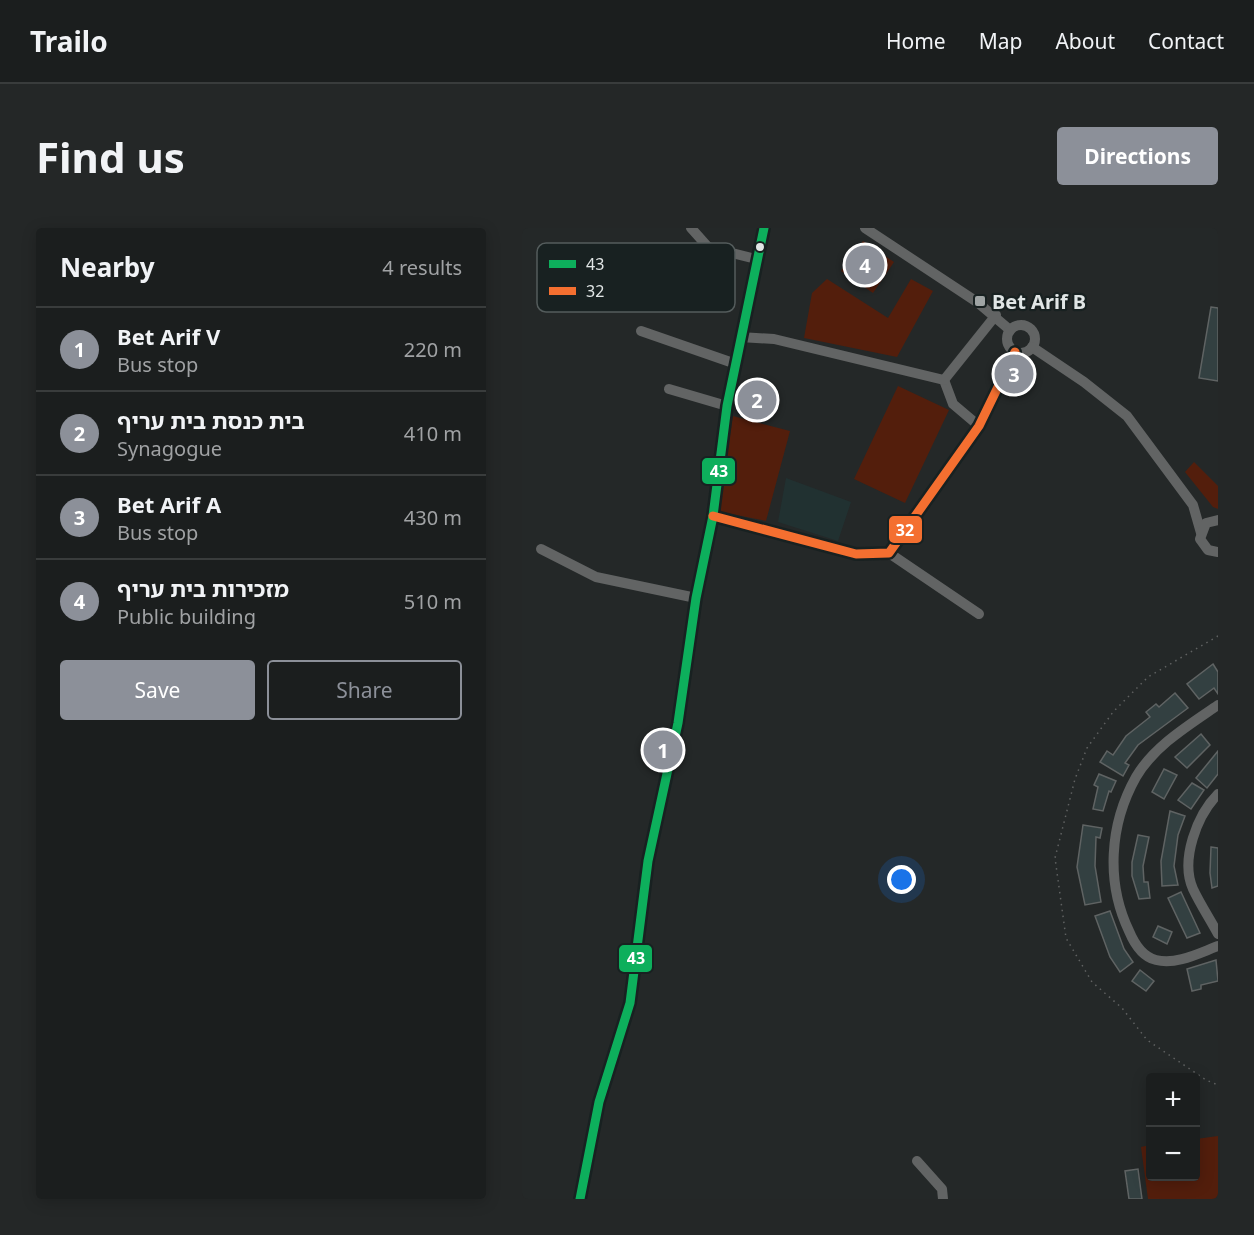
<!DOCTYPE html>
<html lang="en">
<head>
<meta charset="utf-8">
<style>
	body { margin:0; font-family:"Noto Sans","Noto Sans Hebrew",sans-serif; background:#242727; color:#f1f3f6 }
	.controls { position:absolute; right:18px; bottom:18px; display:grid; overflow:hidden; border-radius:6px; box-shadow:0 3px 15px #0003 }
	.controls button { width:54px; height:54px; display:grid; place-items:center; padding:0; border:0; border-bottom:2px solid #393c3c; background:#1b1e1e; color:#f1f3f6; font:30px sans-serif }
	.you { position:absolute; left:380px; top:652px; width:21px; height:21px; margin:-15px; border:4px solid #fff; border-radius:50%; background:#1a73e8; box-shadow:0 0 0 9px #1a73e833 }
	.badge { display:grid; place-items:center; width:39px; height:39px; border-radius:50%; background:#8c9099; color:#fff; font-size:20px; font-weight:700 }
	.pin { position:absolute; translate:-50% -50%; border:3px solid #fff; box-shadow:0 2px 6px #0006 }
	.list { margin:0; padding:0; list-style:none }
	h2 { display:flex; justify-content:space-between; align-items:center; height:78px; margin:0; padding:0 24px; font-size:26px }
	h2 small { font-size:20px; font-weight:400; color:#a0a2a4 }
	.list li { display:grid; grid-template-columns:39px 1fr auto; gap:18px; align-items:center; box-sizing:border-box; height:84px; padding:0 24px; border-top:2px solid #393c3c }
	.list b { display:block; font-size:22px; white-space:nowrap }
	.list p { margin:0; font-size:20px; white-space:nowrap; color:#a0a2a4 }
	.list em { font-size:20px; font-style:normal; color:#a0a2a4 }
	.actions { display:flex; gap:12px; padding:18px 24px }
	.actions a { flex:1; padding:14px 0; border:2px solid #8c9099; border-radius:6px; text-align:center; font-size:21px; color:#8c9099 }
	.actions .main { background:#8c9099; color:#fff }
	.map { position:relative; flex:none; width:696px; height:971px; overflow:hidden; border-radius:6px }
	header { display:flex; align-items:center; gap:36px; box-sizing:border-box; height:84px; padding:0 30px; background:#1b1e1e; border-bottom:2px solid #393c3c }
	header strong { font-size:28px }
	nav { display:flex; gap:33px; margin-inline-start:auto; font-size:21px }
	.intro { display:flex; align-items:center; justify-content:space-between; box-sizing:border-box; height:144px; padding:0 36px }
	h1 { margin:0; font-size:42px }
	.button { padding:15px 27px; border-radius:6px; background:#8c9099; color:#fff; font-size:21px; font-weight:700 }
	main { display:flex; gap:36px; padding:0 36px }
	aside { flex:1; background:#1b1e1e; border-radius:6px; box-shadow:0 3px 15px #0003 }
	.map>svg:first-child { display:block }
	.built { fill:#213131 }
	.green { fill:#531e0c }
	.building { fill:#334041; stroke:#5f6363; stroke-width:1.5 }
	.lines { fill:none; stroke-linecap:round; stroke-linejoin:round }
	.path { stroke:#606262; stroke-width:1.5; stroke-dasharray:1.5 4.5; stroke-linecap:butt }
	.minor { stroke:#626464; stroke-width:10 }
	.bus-1-casing { stroke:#182121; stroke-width:14 }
	.bus-2-casing { stroke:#182121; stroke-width:14 }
	.bus-1 { stroke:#0daf5c; stroke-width:9 }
	.bus-2 { stroke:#f46f30; stroke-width:9 }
	.bus-dot { fill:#e1e6e6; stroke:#182121; stroke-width:2 }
	.poi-dot { fill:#9fa4a4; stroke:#182121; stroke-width:2 }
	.labels { text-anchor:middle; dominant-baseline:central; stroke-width:4.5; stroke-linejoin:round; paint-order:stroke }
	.poi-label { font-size:20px; font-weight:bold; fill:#e1e6e6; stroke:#182121; text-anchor:start }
	.key { fill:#182121; stroke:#545c5c; stroke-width:1.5 }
	.key-label { font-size:16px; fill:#e1e6e6 }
	.line-badge { stroke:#182121; stroke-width:2 }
	.badge-label { font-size:16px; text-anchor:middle; font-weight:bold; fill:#fff }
</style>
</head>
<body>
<header>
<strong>Trailo</strong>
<nav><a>Home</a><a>Map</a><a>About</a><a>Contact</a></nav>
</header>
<div class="intro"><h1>Find us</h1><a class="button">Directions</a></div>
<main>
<aside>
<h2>Nearby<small>4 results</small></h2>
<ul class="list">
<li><span class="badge">1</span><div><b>Bet Arif V</b><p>Bus stop</p></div><em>220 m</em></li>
<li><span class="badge">2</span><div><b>בית כנסת בית עריף</b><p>Synagogue</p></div><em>410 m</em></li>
<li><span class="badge">3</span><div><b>Bet Arif A</b><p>Bus stop</p></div><em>430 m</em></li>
<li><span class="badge">4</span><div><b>מזכירות בית עריף</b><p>Public building</p></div><em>510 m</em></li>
</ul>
<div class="actions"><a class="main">Save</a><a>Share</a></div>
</aside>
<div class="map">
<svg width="696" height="971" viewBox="0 0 696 971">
	<rect width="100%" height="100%" fill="#242828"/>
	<!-- built -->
	<polygon class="built" points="264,250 329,274 316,313 256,294"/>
	<!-- green -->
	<g class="green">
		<polygon points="341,13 372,34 351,65 319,43"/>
		<polygon points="305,51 366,90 389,51 411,63 375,129 282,110 290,65"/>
		<polygon points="376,158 427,182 383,275 332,251"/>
		<polygon points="211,188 268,203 244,293 199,284 198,271"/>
		<polygon points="672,234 696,258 696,281 691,279 663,244"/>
		<polygon points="696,908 696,971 626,971 619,919 628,917 628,948 674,948 674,911"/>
	</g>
	<!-- building -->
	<g class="building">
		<polygon points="689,79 696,80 696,153 677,150"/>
		<polygon points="227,162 245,165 242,183 224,179"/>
		<polygon points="691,436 696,444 696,466 692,460 677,471 665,456"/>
		<polygon points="653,465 666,480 616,517 603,535 607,537 601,548 578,534 585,523 591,527 604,508 628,489 624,484 634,476 637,479"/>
		<polygon points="679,506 688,517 665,540 653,529"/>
		<polygon points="696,523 696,546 685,560 674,550"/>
		<polygon points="642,541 655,547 642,571 630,564"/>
		<polygon points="577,546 594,553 589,564 587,563 581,583 571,581 576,559 572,557"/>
		<polygon points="670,555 682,562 669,581 656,572"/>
		<polygon points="648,583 663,588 656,607 652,638 656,657 640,658 639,633"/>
		<polygon points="561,597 580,600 578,610 574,609 573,638 579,674 563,677 555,639"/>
		<polygon points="616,607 627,609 621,638 622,654 626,654 628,670 617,671 610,648 610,634"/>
		<polygon points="689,619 696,620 696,658 690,660 688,645"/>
		<polygon points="659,664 678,705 665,710 646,670"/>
		<polygon points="588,683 602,721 611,734 598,744 588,729 573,688"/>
		<polygon points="636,698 650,704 645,716 631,709"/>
		<polygon points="694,732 696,753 679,757 679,761 670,763 665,741"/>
		<polygon points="618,742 632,753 624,763 610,753"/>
		<polygon points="616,941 620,971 607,971 603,943"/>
	</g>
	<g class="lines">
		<!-- path -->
		<polyline class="path" points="696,408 626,449 591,484 565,520 553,551 533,630 544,710 570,754 600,780 625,812 684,852 696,857"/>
		<!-- minor -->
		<g class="minor">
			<polyline points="169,0 186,19 234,31"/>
			<polyline points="343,0 455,74 488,102"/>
			<circle cx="499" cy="111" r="14"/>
			<polyline points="119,103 214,136"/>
			<polyline points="218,109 252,111 422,152 431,176 457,198"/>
			<polyline points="510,119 562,154 605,188 671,277 679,305"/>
			<polyline points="422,152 474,87"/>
			<polyline points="147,161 205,178"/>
			<polyline points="191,288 334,326 367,325 457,198 493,124"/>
			<polyline points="696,292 684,295 678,311 686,322 696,324"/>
			<polyline points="19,321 74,349 174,370"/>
			<polyline points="367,325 457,386"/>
			<path d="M696 477C667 497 632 518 614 549 587 597 584 655 607 703 612 715 621 729 634 732 655 737 677 725 696 718"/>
			<path d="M696 566C675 587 658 632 671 661 678 676 688 691 696 706"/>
			<polyline points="395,933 420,961 421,971"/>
			<polyline points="58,971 77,874 108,775 126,633 156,495 174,370 191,288 205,178 242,0"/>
		</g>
		<!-- bus-1 casing -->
		<g class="bus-1-casing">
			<polyline id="bus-1" points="58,971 77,874 108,775 126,633 156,495 174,370 191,288 205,178 242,0"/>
		</g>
		<!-- bus-2 casing -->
		<g class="bus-2-casing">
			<polyline id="bus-2" points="191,288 334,326 367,325 457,198 493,124"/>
		</g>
		<!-- bus-1 -->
		<use href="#bus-1" class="bus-1"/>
		<!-- bus-2 -->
		<use href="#bus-2" class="bus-2"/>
	</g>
	<!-- markers -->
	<circle class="bus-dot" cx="238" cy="19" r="5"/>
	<rect class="poi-dot" x="452" y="67" width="12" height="12" rx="3"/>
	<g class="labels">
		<!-- poi labels -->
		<g class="poi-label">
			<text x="470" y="73">Bet Arif B</text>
		</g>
	</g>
	<!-- legend -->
	<rect x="15" y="15" width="198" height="69" rx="9" class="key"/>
	<rect x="27" y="32" width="27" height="8" fill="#0daf5c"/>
	<rect x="27" y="59" width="27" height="8" fill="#f46f30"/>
	<g class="key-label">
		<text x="64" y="42">43</text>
		<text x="64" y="69">32</text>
	</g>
	<g class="line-badge">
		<rect x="179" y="229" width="35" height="28" rx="6" fill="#0daf5c"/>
		<rect x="366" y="287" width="35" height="29" rx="6" fill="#f46f30"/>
		<rect x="96" y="716" width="35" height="29" rx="6" fill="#0daf5c"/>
	</g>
	<g class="badge-label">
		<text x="197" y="249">43</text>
		<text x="383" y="308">32</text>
		<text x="114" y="736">43</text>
	</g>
</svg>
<div class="controls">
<button>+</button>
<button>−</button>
</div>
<div class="you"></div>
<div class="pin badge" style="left:141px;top:522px">1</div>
<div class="pin badge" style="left:235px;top:172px">2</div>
<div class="pin badge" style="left:492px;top:146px">3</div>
<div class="pin badge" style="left:343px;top:37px">4</div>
</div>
</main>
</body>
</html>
